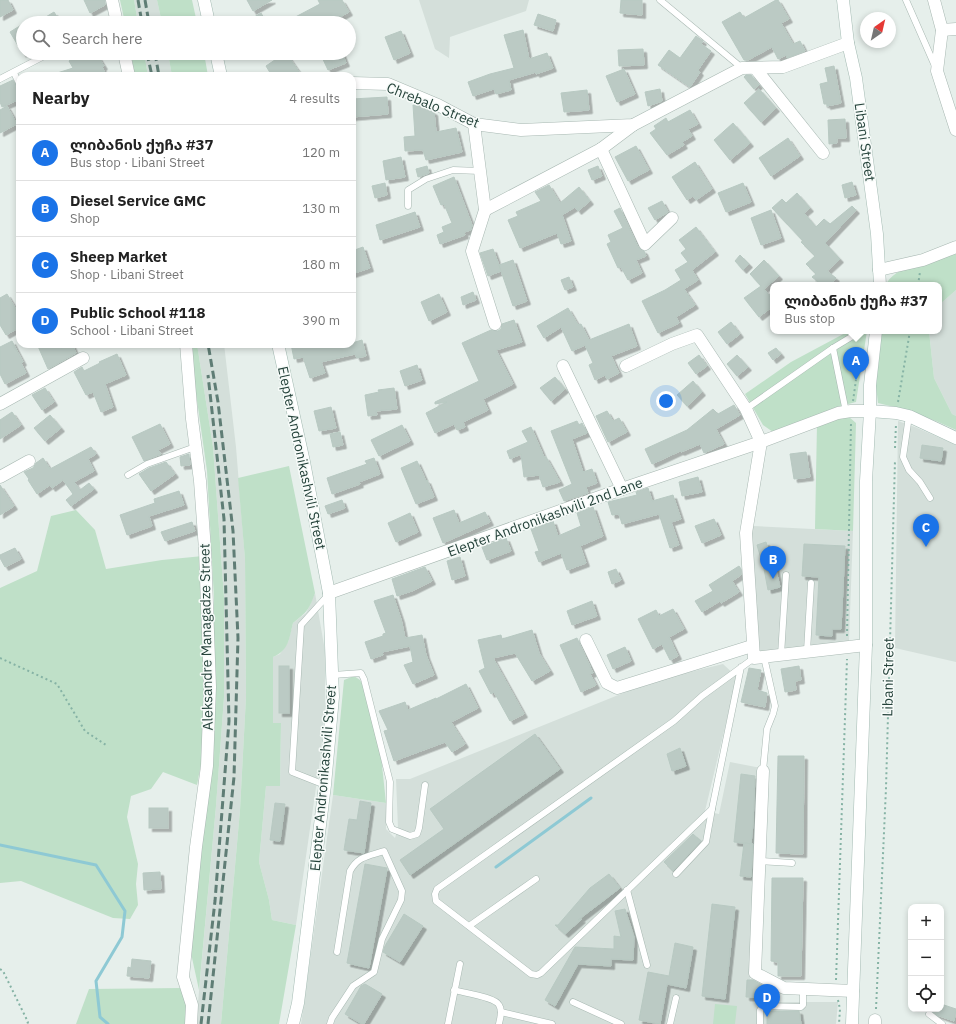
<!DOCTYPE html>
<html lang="en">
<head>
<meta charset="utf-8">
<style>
	body { margin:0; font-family:"IBM Plex Sans","Noto Sans Georgian",sans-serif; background:#f6f6f6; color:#222 }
	.controls { position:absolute; right:12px; bottom:12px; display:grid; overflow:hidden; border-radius:8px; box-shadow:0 2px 6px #0003 }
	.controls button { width:36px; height:36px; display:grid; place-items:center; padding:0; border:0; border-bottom:1px solid #e0e0e0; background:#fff; color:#222; font:20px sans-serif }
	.compass { position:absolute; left:860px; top:12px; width:36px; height:36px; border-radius:50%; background:#fff; box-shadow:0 2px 6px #0003; rotate:34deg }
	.you { position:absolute; left:666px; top:401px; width:14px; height:14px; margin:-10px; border:3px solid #fff; border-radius:50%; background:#1a73e8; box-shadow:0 0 0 6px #1a73e833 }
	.badge { display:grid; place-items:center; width:26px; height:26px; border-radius:50%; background:#1a73e8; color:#fff; font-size:13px; font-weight:700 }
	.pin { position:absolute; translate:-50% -33px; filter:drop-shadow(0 1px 2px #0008) }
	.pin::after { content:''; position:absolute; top:21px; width:14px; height:12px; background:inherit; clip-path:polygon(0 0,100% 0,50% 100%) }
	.popup { position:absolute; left:770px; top:282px; width:172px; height:52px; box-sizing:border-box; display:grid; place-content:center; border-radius:8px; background:#fff; filter:drop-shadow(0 1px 3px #0005); font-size:13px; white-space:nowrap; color:#767676 }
	.popup b { font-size:15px; color:#222 }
	.popup::after { content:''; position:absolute; left:50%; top:100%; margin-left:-8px; border:8px solid transparent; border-top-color:#fff }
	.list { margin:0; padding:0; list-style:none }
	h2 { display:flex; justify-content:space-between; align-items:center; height:52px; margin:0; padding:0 16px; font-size:17px }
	h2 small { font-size:13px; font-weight:400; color:#767676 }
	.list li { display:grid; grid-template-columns:26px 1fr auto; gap:12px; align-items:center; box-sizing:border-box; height:56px; padding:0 16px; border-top:1px solid #e0e0e0 }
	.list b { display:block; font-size:15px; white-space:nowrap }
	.list p { margin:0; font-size:13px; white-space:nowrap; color:#767676 }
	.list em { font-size:13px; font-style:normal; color:#767676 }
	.icon { flex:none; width:22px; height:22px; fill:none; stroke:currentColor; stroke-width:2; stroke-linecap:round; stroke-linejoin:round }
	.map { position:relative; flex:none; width:956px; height:1024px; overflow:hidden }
	.search { position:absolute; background:#fff; box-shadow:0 2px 6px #0003; left:16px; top:16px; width:340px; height:44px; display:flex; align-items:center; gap:10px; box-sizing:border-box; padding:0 14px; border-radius:22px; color:#767676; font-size:15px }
	.panel { position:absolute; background:#fff; box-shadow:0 2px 6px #0003; left:16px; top:72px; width:340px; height:276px; border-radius:12px }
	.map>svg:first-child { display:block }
	.built { fill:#d4dfda }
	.green { fill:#bfe0c8 }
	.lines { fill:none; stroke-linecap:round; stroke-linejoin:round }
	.stream { stroke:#8ec9d4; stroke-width:3 }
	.building { fill:#bbcac4; stroke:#b8c9c2; filter:url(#shadow) }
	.lane-casing { stroke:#a8b8b2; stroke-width:7 }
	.street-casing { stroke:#a8b8b2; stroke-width:13 }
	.secondary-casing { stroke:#a4bbb3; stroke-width:13 }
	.path { stroke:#86b3a5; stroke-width:2; stroke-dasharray:2 3; stroke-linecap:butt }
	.lane { stroke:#fff; stroke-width:6 }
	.street { stroke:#fff; stroke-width:12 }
	.secondary { stroke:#fff; stroke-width:12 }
	.rail { stroke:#5f7d75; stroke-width:3; stroke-dasharray:8 4; stroke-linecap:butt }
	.labels { text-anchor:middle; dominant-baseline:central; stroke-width:3; stroke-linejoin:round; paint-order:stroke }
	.street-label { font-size:14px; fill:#24423a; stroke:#f7fbf9 }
</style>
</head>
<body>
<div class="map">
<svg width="956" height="1024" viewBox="0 0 956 1024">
	<defs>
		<filter id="shadow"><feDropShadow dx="3.5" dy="3.5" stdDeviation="0" flood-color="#0004"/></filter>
	</defs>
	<rect width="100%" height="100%" fill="#e6efeb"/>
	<!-- built -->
	<g class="built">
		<polygon points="134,0 157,0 162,23 138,23"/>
		<polygon points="419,0 529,0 526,11 450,37 449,58 435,49"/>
		<polygon points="144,53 168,53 172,76 148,76"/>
		<polygon points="956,290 956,416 952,414 934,378 929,331 939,331 939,305"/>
		<polygon points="197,344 224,344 236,447 245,559 246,697 240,810 221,1024 196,1024 216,806 224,697 224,597 213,447"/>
		<polygon points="898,421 915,427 956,445 956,662 895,648"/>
		<polygon points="753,526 853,531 849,641 762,653 756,648 751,543"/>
		<polygon points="315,593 325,651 325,710 320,760 296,925 272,920 269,900 259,862 266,786 280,786 281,723 273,724 273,657 280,654 288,642 293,623 306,613 310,605"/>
		<polygon points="723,664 737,677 705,811 719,814 730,762 761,768 750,979 777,982 778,1002 838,1002 836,1024 301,1024 333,795 386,803 386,829 395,838 398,828 396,779 410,779 653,681"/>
	</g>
	<!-- green -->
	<g class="green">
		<polygon points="120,0 134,0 138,23 125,23"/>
		<polygon points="157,0 192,0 197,23 162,23"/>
		<polygon points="131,53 144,53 148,76 135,76"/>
		<polygon points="168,53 204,53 208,76 172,76"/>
		<path d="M956 253V290L939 305V285H886C893 266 938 258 956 253Z"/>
		<polygon points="849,331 867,331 856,402 837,407 773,432 763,425 745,394 791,362"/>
		<path d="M882 331H929L934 378 952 414 956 416V430C931 418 905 409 878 403L876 386Z"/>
		<polygon points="189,344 197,344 213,447 224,597 224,697 216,806 199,990 189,944 213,722 214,598 207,471"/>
		<polygon points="849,417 856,423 853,531 815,529 817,424"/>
		<path d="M289 466 315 593C309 610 307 612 293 623 289 639 289 650 273 657V723H281L280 786H266L259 862 269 900 272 920 296 925 279 1024H221L240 810 246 697 245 559 238 478Z"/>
		<polygon points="76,510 95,530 106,569 162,560 203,556 204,700 201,764 197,785 163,772 151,789 131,796 127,817 138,864 136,884 138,905 130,919 113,918 21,881 0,883 0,588 37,571 51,516"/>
		<polygon points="354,676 360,680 364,687 381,756 386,803 333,795 344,680"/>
		<polygon points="182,988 188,1005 185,1024 76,1024 89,989"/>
		<polygon points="715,1004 737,1006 735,1024 713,1024"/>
	</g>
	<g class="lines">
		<!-- stream -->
		<g class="stream">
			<polyline points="0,845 96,865 125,911 122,937 96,981 100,1017 108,1024"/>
			<polyline points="496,867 591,798"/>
		</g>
	</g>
	<!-- building -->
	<g class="building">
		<polygon points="0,0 8,0 13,10 0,17"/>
		<polygon points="84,0 105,0 105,5 90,13"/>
		<polygon points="247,0 272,0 253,11"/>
		<polygon points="318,0 342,0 349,12 329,23 284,23 320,4"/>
		<polygon points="621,0 642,0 642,15 620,13"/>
		<polygon points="776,0 778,0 789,19 781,23 793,44 800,41 805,51 787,58 786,55 778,59 772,47 748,60 744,60 722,22 740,12 744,18"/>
		<polygon points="54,12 61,23 36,23"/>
		<polygon points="261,13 267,23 244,23"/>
		<polygon points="538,14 556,20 553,31 534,25"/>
		<polygon points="23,24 23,54 10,32"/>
		<polygon points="523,30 529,59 547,53 553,68 536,74 536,72 509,80 511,90 496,94 494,89 473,96 468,82 490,74 514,68 504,35"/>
		<polygon points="401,31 410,53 394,60 385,37"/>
		<polygon points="696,36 703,41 701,44 711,51 698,70 700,72 690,87 658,65 669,50 680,58"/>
		<polygon points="643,49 644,65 619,66 618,50"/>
		<polygon points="71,53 96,53 104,66 102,67 107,76 55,76 54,74 73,68 69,61 74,58"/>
		<polygon points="285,53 286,53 302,76 272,76 266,66"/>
		<polygon points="320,53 342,53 346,63 328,70"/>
		<polygon points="834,66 841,103 827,106 827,104 824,104 820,84 828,82 825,68"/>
		<polygon points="624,69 635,94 617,102 606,76"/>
		<polygon points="746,75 751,75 759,85 754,89 744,77"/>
		<polygon points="13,80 20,93 20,99 2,107 0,102 0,86"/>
		<polygon points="660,89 662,101 648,106 645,92"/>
		<polygon points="759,89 776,108 761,122 744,103"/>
		<polygon points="587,90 589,110 564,112 561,93"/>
		<polygon points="387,97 388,114 352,117 352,99"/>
		<polygon points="413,105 419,105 434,112 436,132 456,128 462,152 426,160 423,150 405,151 404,137 415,136"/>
		<polygon points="7,106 17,124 0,133 0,110"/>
		<polygon points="690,110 698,124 688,129 692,136 682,142 684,145 667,155 650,133 656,129 654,126 666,118 668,122"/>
		<polygon points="845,119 846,138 837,138 837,143 829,144 828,120"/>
		<polygon points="733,123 750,143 730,160 714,140"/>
		<polygon points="788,138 800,156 771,176 759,158"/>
		<polygon points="636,146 649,170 628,181 615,157"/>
		<polygon points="401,157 405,177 386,180 383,161"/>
		<polygon points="695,162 712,189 696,200 693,196 687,200 672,177"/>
		<polygon points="427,166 429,173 418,177 416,169"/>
		<polygon points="598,166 602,176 592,180 588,170"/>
		<polygon points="454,177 472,225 471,230 464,232 465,235 440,244 437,235 444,232 442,227 452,223 444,204 441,205 433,186"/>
		<polygon points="852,182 856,195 845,198 842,185"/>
		<polygon points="385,183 387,195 375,198 372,186"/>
		<polygon points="743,183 751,202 726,212 718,193"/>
		<polygon points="549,185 560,203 579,187 590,201 578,211 575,207 562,215 571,241 561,244 557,233 520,248 508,220 518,216 516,212 541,201 535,192"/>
		<polygon points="797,193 810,208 804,213 816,227 824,219 830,224 852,206 856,210 825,243 840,259 827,271 836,278 830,285 822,285 812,277 816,274 806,264 815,256 801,242 803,241 772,208 782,199 786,203"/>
		<polygon points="662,201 668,212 655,220 648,208"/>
		<polygon points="620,208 638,247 644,251 646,256 636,260 642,273 628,280 621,267 618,268 607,244 611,242 608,235 623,228 614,211"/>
		<polygon points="771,210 781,238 761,245 751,218"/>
		<polygon points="415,212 420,227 380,240 376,225"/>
		<polygon points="696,227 715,252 692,270 698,280 684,289 695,305 676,317 679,323 658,333 642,301 665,290 681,280 675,270 688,262 681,253 686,249 679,240"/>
		<polygon points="363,247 370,268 352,274 352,251"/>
		<polygon points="493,249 501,271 488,276 480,253"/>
		<polygon points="740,255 749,264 743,270 735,261"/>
		<polygon points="513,260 527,301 513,306 499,265"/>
		<polygon points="764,260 779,276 764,289 773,300 773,306 759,317 744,298 761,286 750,274"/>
		<polygon points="569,277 573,287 565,290 561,280"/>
		<polygon points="473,292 476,300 463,305 461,297"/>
		<polygon points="7,294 20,316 20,327 6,335 0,325 0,298"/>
		<polygon points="439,294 447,312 429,321 421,302"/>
		<polygon points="568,308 578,325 581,324 589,340 629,324 637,346 611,356 619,373 607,379 605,375 595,380 589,365 593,363 585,345 572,351 561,327 544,338 537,326"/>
		<polygon points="514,320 522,342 496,350 513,384 483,399 488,410 463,422 465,427 457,430 454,424 435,433 426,413 447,402 435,404 435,402 479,381 462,343 491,330 498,331 501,329 502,324"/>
		<polygon points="731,322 740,334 727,344 718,332"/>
		<polygon points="362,340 366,356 357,358 355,354 321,362 325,373 310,378 303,357 294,359 291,344 352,344 352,343"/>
		<polygon points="12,341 23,362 21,363 26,373 5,384 0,374 0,347"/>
		<polygon points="37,344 59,344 61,348 72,344 76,353 48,369"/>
		<polygon points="776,348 781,354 773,360 768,353"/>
		<polygon points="117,354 126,375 105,384 113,407 101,412 93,392 86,395 74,372 82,367 84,371 100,363 99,362"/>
		<polygon points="699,355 707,366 696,374 688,363"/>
		<polygon points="737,355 748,367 737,376 727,364"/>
		<polygon points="417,365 422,380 405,386 400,371"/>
		<polygon points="555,377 565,389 551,401 540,388"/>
		<polygon points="693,381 702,392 687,406 677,395"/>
		<polygon points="45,388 54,402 42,410 32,395"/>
		<polygon points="394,388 397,409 376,411 377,415 368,416 365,395 379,392 378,390"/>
		<polygon points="734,405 740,415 716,429 724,444 704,453 700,444 681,452 680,451 652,464 645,449 687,430 713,409 718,414"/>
		<polygon points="331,407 336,428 319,431 314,411"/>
		<polygon points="607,411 613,421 619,418 627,432 608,442 596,416"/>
		<polygon points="12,412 21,425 0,439 0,420"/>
		<polygon points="50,415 61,428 45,441 34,428"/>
		<polygon points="577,421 579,425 582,423 587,433 572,439 583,472 592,469 597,483 586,487 588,493 564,501 559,490 572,484 551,431"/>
		<polygon points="160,424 170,444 158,450 161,454 144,461 132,437"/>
		<polygon points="402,425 410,441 379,456 371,440"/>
		<polygon points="531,427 544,457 546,457 560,482 543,487 539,475 524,477 521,454 510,459 507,451 528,442 522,431"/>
		<polygon points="340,432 343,445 333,447 330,434"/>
		<polygon points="922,445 943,448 941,461 920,458"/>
		<polygon points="91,447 96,454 88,459 94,471 74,482 80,490 89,483 94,489 71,506 66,500 73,494 63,480 52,488 50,485 37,494 28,480 29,479 24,472 33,468 36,463 43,458 50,469"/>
		<polygon points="806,452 810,477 794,479 790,454"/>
		<polygon points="189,454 190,465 181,466 180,457"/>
		<polygon points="374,458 380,474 359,482 360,484 332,494 327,478 367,464 365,461"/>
		<polygon points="417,461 426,481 427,480 434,497 416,504 401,468"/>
		<polygon points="166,462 175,474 151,491 139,474 149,468"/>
		<polygon points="698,477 702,492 682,496 679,482"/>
		<polygon points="0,485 14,506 0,515"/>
		<polygon points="648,488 652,501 673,495 681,519 671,522 679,545 670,548 659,514 622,524 619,514 612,515 608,502 637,495 636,492"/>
		<polygon points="179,491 184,505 149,516 152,526 127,535 120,515 155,503 154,499"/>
		<polygon points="342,500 345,508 328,514 325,506"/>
		<polygon points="593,507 603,536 580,546 586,563 567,570 561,553 539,562 535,552 539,551 531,529 553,521 558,536 581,526 577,513"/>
		<polygon points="454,510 459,523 485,512 490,522 443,543 433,518"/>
		<polygon points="410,513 418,532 396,542 388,523"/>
		<polygon points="714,519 721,535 702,543 695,526"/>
		<polygon points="192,522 195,531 165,541 161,532"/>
		<polygon points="506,538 511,551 487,560 482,547"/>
		<polygon points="766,542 774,566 775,566 780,587 768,590 764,569 757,545"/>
		<polygon points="804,544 845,546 841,629 832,629 832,636 816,635 819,577 802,576"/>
		<polygon points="15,548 21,559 5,567 0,558 0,555"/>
		<polygon points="460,557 465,576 452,580 447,561"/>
		<polygon points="739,566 741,569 741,575 732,581 739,592 721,603 720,601 702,612 695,601 713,591 709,585"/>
		<polygon points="425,567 432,581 412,591 397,596 392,579"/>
		<polygon points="616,569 621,580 612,584 608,572"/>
		<polygon points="393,595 401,619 405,638 422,635 426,655 434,675 413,684 404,665 413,662 410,646 382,652 383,655 371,659 365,642 383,636 383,634 386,633 374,601"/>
		<polygon points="592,601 597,616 572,625 567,611"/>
		<polygon points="673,609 684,629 669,637 678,656 670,660 662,644 653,649 638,619 656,610 659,616"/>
		<polygon points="532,630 539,653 550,671 532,681 515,653 493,658 524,714 510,721 494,692 491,694 479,671 485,668 478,640 501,635 502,639"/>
		<polygon points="577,638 593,673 590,674 596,685 581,692 560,645"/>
		<polygon points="625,647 631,661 613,669 607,655"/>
		<rect x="279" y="666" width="10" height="47"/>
		<polygon points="799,666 801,680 795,681 796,690 785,692 781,669"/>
		<polygon points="749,668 761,670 757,690 767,693 765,707 741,702"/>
		<polygon points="466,684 478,708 451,722 465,744 452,752 445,742 394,761 384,731 388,730 379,711 405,702 408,710 436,698 436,699"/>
		<polygon points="535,734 560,769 410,875 400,860 444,829 430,809"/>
		<polygon points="680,748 686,766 672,771 667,754"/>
		<polygon points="778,756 804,756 803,854 776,853"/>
		<polygon points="741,774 755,776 753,824 751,844 734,842"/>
		<polygon points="360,801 371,803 364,853 344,850 349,819 357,820"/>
		<polygon points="275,803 285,804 280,841 270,840"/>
		<rect x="149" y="808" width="19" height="20"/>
		<polygon points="693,834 701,841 673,871 664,862"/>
		<polygon points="744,843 753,844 751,877 740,876"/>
		<polygon points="365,864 387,868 387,869 369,968 347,963"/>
		<polygon points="160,872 161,889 144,890 143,873"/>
		<polygon points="609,874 620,888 578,920 582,919 565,934 555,925 558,925 590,888"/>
		<polygon points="772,878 803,878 801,976 778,976 778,962 771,961"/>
		<polygon points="712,904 735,907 725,999 702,996"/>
		<polygon points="625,909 634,937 633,960 611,959 611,966 578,964 555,1006 545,1000 575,947 614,949 614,936 621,937 615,911"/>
		<polygon points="404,914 423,926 400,962 383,952 385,946"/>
		<polygon points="675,943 693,947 686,988 667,984 660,1024 639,1020 648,972 669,976"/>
		<polygon points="132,959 151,961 149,978 127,976 128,967 131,968"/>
		<polygon points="747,980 753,980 771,990 770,998 746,997"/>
		<polygon points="365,984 382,994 364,1024 362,1024 345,1014 361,986"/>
		<polygon points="941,1004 956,1009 954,1021 937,1015 930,1010 925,1010 925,1009 941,1009"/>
		<polygon points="767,1011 799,1011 801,1024 767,1024"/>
	</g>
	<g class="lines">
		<!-- lane casing -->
		<g class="lane-casing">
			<g id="lane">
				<polyline points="660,0 742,68"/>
				<polyline points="906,0 935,66"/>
				<polyline points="106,23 116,18"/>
				<polyline points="14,73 20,85"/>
				<polyline points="0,79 50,53"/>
				<polyline points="408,206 408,190 426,179 453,170 480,171"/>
				<polyline points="833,348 846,412"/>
				<polyline points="746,409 833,348 861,331"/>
				<polyline points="909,416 903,457 909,470 920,482 930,498"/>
				<polyline points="128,475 147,464 195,447"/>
				<polyline points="807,651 811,583"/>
				<polyline points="781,655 786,575"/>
				<polyline points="741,667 712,809 541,973 537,975 531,974 436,901 435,894 437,889 674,721 702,696 754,658"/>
				<polyline points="333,675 361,673 364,679 390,782 389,822 392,829 410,836 417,834 419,828 425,785"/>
				<polyline points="763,771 767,729 773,714 775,706 764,657"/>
				<polyline points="325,785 292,772 301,625 329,594"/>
				<polyline points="760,861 792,863"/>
				<polyline points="676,874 706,842 712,809"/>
				<polyline points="627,890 647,965"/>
				<polyline points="469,926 536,879"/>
				<path d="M454 990C464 993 495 997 499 1005 503 1011 500 1018 499 1024"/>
				<polyline points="573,1002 621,1024"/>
				<polyline points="501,1012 552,1024"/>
				<polyline points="929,1014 942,1024"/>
				<path d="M330 1024 332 1018 353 986 374 972 382 939 401 900 402 891 384 851C369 856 358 856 350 871L337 952"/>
				<polyline points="448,1024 460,964"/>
				<polyline points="670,1024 676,998"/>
				<polyline points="760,1024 760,1010 764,1006 801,1007 803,1005 803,989"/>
			</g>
		</g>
		<!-- street casing -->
		<g class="street-casing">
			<g id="street">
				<polyline points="112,0 117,23"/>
				<polyline points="934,0 942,30 937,71 956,130"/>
				<polyline points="942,30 956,29"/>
				<polyline points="124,53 129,76"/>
				<polyline points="755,68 823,153"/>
				<polyline points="352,83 388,84 438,105 474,124 521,130 633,125 742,68 783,67 848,43"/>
				<polyline points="474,124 485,210 472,251 495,324"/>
				<polyline points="601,149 645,244 672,218"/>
				<polyline points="485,210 601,149 633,125"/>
				<polyline points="879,270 923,260 956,247"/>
				<polyline points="186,344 192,419 200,481 205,550 210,687 207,766 196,847 183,977 192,1005 191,1024"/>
				<polyline points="563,366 622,489"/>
				<polyline points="626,366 672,344 697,335 746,409 761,442 746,533 754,658 866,645"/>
				<polyline points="0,404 83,358"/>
				<polyline points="0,477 29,461"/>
				<polyline points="329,593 622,489 761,442 838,413 851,411 870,411"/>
				<polyline points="586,640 607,683 617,688 752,646"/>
				<polyline points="763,771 755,973 784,988 853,991"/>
				<polyline points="875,1024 875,1020"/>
			</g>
		</g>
		<!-- secondary casing -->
		<g class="secondary-casing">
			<g id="secondary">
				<polyline points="204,0 209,23"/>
				<polyline points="843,0 848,43 856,78 877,234 880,285"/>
				<polyline points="216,53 221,76"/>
				<polyline points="278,344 304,462 329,593 333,697 325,785 298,1003 293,1024"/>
				<polyline points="870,411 896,413 909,416 956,438"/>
				<polyline points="852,1024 866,645 866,481 870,411 870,385 876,331"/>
			</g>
		</g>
		<!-- path -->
		<g class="path">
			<polyline points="918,285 920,272"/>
			<polyline points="853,401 856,380"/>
			<polyline points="898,402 910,331"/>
			<polyline points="895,448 896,424"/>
			<polyline points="847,636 851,423"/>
			<polyline points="0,658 57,684 85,731 106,745"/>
			<polyline points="0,969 3,971 28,1022 27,1024"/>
			<polyline points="836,980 847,659"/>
			<polyline points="838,1000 840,1009 839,1024"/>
			<polyline points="876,1009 886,788 895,460"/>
		</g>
		<!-- lane -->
		<use href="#lane" class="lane"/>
		<!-- street -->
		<use href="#street" class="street"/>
		<!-- secondary -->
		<use href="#secondary" class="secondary"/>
		<!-- rail -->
		<g class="rail">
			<polyline points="138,0 142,23"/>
			<polyline points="145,0 149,23"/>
			<polyline points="147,53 152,76"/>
			<polyline points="155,53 159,76"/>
			<polyline points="201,1024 215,901 229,721 224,519 208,375"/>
			<polyline points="208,1024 234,777 238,638 233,531 218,402 208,344"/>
		</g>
	</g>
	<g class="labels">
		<!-- street labels -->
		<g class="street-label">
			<text transform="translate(433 105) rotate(22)">Chrebalo Street</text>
			<text transform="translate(865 142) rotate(82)">Libani Street</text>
			<text transform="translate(302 458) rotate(78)">Elepter Andronikashvili Street</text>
			<text transform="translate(545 517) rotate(-20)">Elepter Andronikashvili 2nd Lane</text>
			<text transform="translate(206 637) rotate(-91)">Aleksandre Managadze Street</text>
			<text transform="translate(888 677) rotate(-89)">Libani Street</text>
			<text transform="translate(323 778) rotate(-85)">Elepter Andronikashvili Street</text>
		</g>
	</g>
</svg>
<div class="controls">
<button>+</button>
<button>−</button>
<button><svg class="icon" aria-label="locate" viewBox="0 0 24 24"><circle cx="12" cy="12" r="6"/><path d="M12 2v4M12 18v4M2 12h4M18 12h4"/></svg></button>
</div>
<svg class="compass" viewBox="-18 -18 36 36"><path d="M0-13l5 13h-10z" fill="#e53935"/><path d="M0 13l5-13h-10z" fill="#767676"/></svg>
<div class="you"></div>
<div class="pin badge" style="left:856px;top:380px">A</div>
<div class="popup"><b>ლიბანის ქუჩა #37</b>Bus stop</div>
<div class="pin badge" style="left:773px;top:579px">B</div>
<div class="pin badge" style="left:926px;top:547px">C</div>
<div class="pin badge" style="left:767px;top:1017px">D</div>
<div class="search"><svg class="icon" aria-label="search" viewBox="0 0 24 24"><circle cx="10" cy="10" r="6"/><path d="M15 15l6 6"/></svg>Search here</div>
<section class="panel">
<h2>Nearby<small>4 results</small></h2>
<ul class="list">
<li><span class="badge">A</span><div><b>ლიბანის ქუჩა #37</b><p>Bus stop · Libani Street</p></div><em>120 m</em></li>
<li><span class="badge">B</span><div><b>Diesel Service GMC</b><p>Shop</p></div><em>130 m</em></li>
<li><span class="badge">C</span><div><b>Sheep Market</b><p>Shop · Libani Street</p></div><em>180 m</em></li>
<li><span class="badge">D</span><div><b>Public School #118</b><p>School · Libani Street</p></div><em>390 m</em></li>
</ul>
</section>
</div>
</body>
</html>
